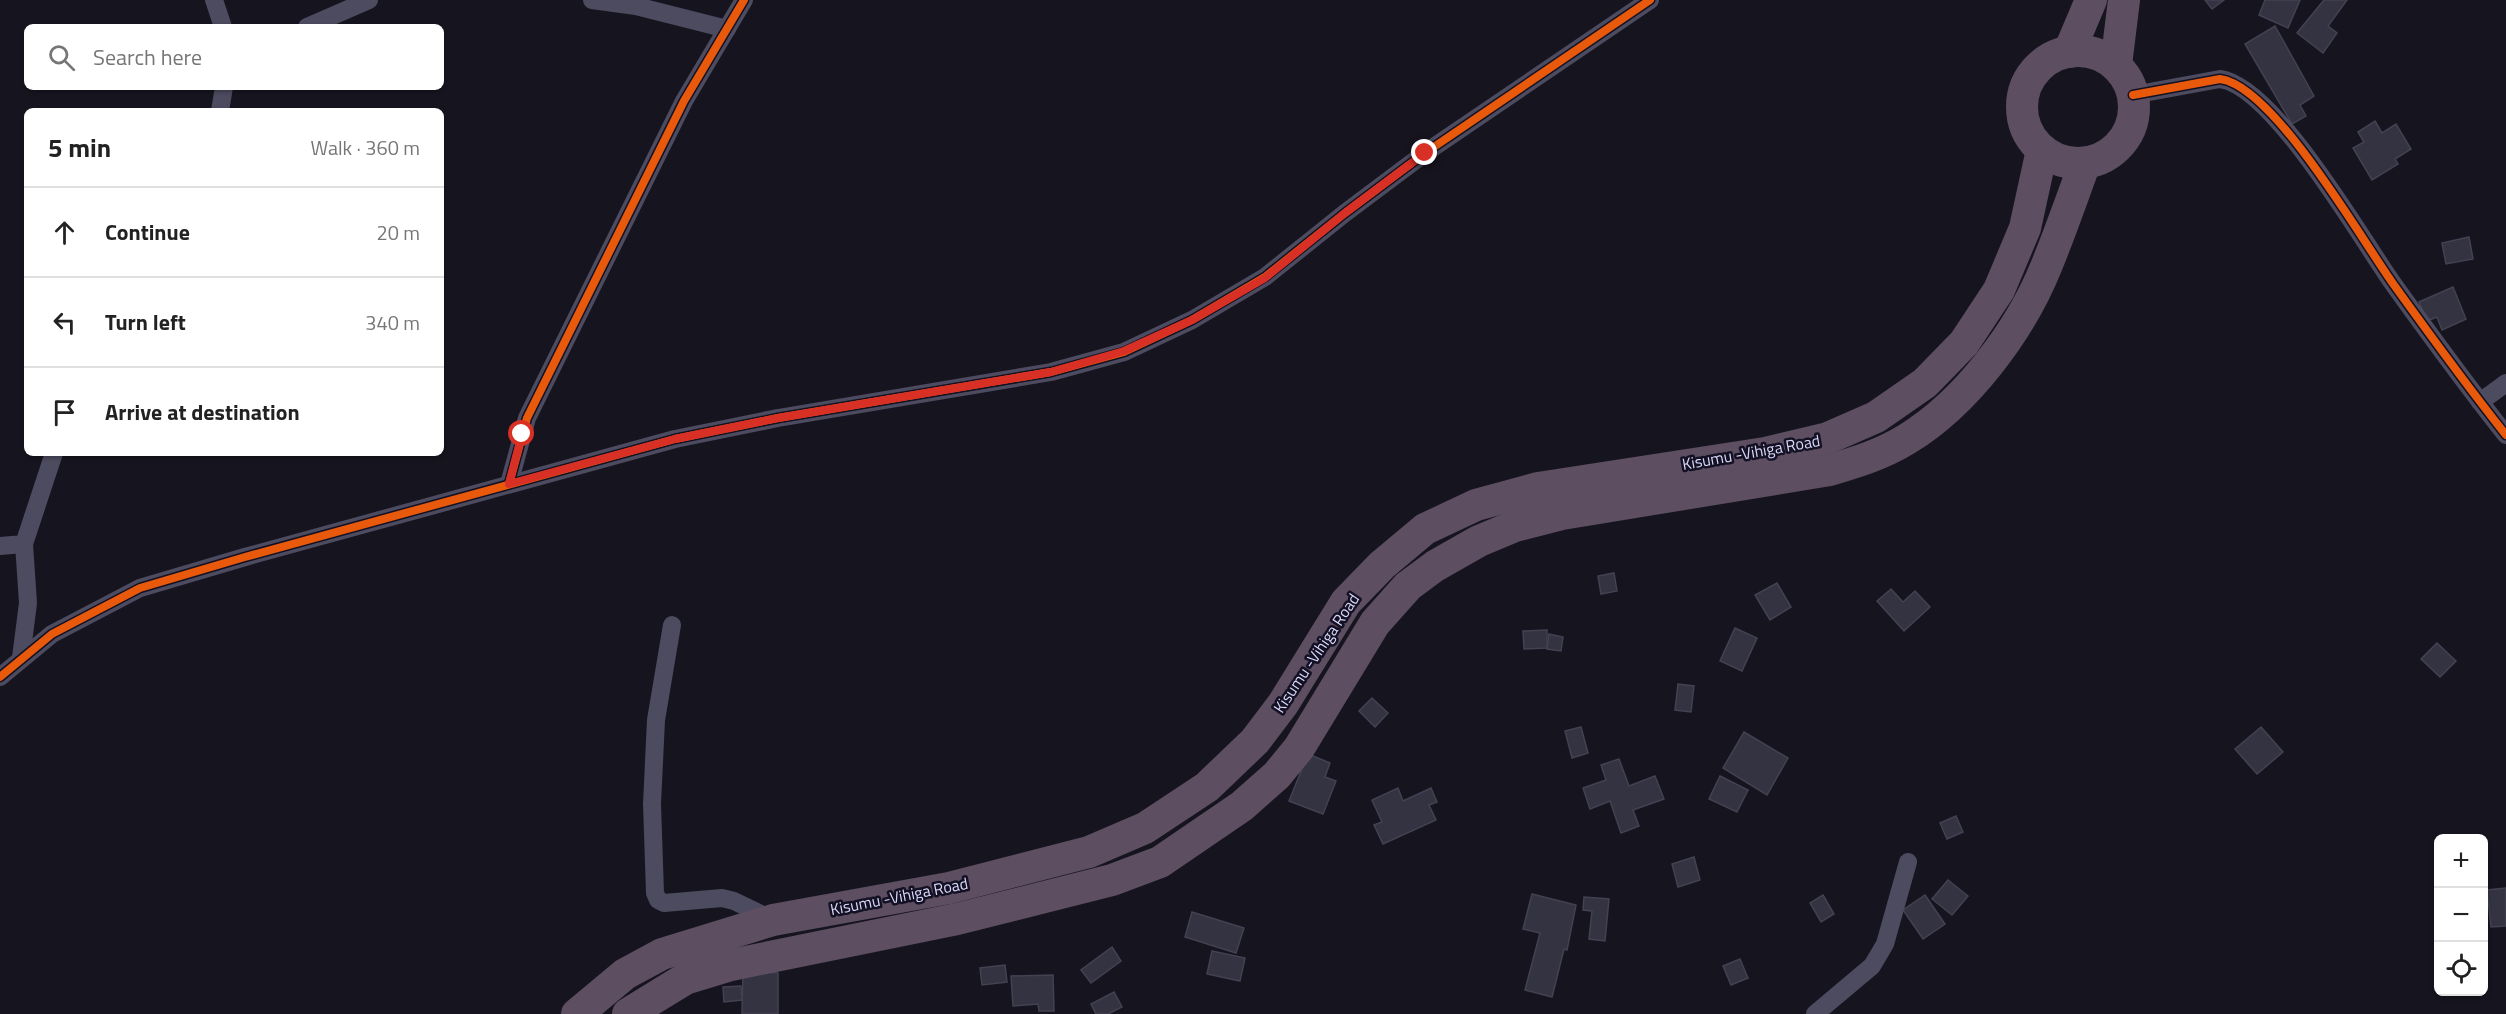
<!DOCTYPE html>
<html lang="en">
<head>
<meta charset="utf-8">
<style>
	body { margin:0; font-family:"Titillium Web",sans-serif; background:#f6f6f6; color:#222 }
	.controls { position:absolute; right:18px; bottom:18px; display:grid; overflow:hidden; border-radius:9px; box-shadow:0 2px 4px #0004 }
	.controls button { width:54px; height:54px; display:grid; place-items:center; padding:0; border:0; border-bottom:2px solid #e0e0e0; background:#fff; color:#222; font:30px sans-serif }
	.stop { position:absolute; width:18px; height:18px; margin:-14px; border:4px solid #d93025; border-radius:50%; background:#fff }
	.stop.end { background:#d93025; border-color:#fff; box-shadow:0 2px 6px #0008 }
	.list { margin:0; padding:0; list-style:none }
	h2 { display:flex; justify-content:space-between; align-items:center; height:78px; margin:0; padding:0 24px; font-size:26px }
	h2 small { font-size:20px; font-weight:400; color:#767676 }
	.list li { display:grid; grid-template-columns:39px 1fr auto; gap:18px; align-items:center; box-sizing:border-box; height:90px; padding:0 24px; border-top:2px solid #e0e0e0 }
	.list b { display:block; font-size:22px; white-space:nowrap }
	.list em { font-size:20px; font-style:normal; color:#767676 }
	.icon { flex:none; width:33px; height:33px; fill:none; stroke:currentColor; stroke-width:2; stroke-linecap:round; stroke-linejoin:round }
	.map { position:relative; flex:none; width:2506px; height:1014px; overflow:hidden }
	.search { position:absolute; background:#fff; box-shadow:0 2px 4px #0004; left:24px; top:24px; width:420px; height:66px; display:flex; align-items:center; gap:15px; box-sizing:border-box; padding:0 21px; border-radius:9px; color:#767676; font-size:22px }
	.panel { position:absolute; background:#fff; box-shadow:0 2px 4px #0004; left:24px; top:108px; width:420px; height:348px; border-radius:9px }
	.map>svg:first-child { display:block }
	.building { fill:#343341; stroke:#434152; stroke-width:1.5 }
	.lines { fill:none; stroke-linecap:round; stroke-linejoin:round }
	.street { stroke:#4c4b5f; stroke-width:18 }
	.highway { stroke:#5d4e62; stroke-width:32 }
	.cycleway-casing { stroke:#131123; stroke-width:11 }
	.cycleway { stroke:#e8590c; stroke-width:8 }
	.route { stroke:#d93025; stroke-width:8 }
	.labels { text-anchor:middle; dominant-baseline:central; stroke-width:5; stroke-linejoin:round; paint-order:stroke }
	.street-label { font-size:16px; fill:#d9d8fb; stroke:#131123 }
</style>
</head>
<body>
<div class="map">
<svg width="2506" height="1014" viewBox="0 0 2506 1014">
	<rect width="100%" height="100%" fill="#16151f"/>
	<!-- building -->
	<g class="building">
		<polygon points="2205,0 2224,0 2212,9"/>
		<polygon points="2265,0 2300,0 2288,28 2259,15"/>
		<polygon points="2324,0 2347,0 2328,26 2337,33 2323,53 2297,33"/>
		<polygon points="2275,26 2314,96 2300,105 2306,116 2292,124 2245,44"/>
		<polygon points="2375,121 2382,133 2396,124 2411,149 2395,159 2398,164 2372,180 2353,148 2364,142 2358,132"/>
		<polygon points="2469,237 2473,259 2446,264 2442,243"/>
		<polygon points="2453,287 2466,319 2442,330 2437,317 2427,321 2419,302"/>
		<polygon points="1614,573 1617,591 1601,594 1598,576"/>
		<polygon points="1777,583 1791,607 1770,620 1755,595"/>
		<polygon points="1891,589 1903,602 1915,591 1930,607 1904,631 1877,601"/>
		<polygon points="1735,628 1757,638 1742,671 1720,661"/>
		<polygon points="1547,630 1547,648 1524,649 1523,631"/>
		<polygon points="1549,634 1563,637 1561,651 1547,649"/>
		<polygon points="2437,643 2456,661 2440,677 2421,659"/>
		<polygon points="1678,684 1694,686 1691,712 1675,710"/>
		<polygon points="1372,698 1388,713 1375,727 1359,711"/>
		<polygon points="1581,727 1588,753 1572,758 1565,731"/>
		<polygon points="2261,727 2283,752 2257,774 2235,749"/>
		<polygon points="1744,732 1788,758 1767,795 1723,768"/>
		<polygon points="1308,754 1330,763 1325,777 1336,781 1323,814 1289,801"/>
		<polygon points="1619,759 1629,786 1655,776 1664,799 1633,810 1639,826 1621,833 1610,801 1590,809 1583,788 1606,780 1601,765"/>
		<polygon points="1720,776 1748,790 1737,812 1709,799"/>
		<polygon points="1398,788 1403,801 1431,788 1437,802 1429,805 1436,820 1383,844 1374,825 1382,822 1372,800"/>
		<polygon points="1956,816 1963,832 1947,839 1940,823"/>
		<polygon points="1694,857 1700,880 1678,887 1672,864"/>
		<polygon points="1948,880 1968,896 1952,915 1932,899"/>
		<polygon points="2506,888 2506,926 2491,927 2487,890"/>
		<polygon points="1532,894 1576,905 1567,950 1564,949 1552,997 1525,990 1540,933 1523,929"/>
		<polygon points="1823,895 1834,914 1821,922 1810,903"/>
		<polygon points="1925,895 1945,924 1923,939 1903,910"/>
		<polygon points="1584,897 1609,899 1605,941 1589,939 1592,911 1583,910"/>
		<polygon points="1192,912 1244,928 1236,953 1185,937"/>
		<polygon points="1112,947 1121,961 1091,983 1081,970"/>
		<polygon points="1212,951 1245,958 1240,981 1207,974"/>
		<polygon points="1740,959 1748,978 1731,985 1723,966"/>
		<polygon points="1005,965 1007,982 982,985 980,968"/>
		<polygon points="743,971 778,973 778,1014 742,1014"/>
		<polygon points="1053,975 1054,1011 1039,1011 1038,1004 1013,1006 1011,976"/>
		<polygon points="741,986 742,1000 724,1002 723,987"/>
		<polygon points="1114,992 1122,1007 1108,1014 1096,1014 1091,1004"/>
	</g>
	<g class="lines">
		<!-- street -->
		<g class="street">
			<polyline points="214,0 223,27"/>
			<polyline points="592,0 636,6 727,29"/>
			<polyline points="307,27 369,0"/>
			<path d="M2133 95 2220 79C2274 86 2361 239 2394 285 2430 335 2467 386 2506 435"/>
			<polyline points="220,111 224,87"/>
			<polyline points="2480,402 2506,383"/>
			<polyline points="509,484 527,418 684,101 744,0"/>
			<polyline points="0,546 24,544 54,453"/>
			<polyline points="672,625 656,720 652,804 655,893 658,900 664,903 722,898 734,901 773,920"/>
			<polyline points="21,658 28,603 24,544"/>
			<polyline points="0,677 52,634 140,588 245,557 675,439 778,418 1051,372 1124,352 1192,320 1265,277 1345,213 1425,153 1650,0"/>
			<polyline points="1815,1014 1872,966 1885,944 1908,862"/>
		</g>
		<!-- highway -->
		<g class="highway">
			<circle cx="2078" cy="107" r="56"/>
			<polyline points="2069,52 2091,0"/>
			<polyline points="2116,65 2124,0"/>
			<polyline points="577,1014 625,974 662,954 773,920 949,888 1089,852 1145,828 1207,787 1255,741 1283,704 1346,602 1382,565 1425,529 1476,505 1538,488 1765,453 1828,438 1876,417 1925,383 1964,343 1999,290 2025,228 2042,150"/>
			<path d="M628 1014 685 979 731 965 957 919 1112 880 1160 862 1242 806 1277 775 1299 748 1375 623 1408 586 1435 566 1479 541 1515 526 1562 514 1830 470C1857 462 1883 454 1907 439 1966 403 2020 331 2046 267 2060 233 2072 198 2085 163"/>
		</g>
		<!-- cycleway casing -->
		<g class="cycleway-casing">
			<g id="cycleway">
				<path d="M2133 95 2220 79C2274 86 2361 239 2394 285 2430 335 2467 386 2506 435"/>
				<polyline points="509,484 527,418 684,101 744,0"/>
				<polyline points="0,677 52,634 140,588 245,557 675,439 778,418 1051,372 1124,352 1192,320 1265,277 1345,213 1425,153 1650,0"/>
			</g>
		</g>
		<!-- cycleway -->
		<use href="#cycleway" class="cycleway"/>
	</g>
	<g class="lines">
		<!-- route -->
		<polyline class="route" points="522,434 509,484 675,439 778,418 1051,372 1124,351 1192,320 1265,278 1345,213 1425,153"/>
	</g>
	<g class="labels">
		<!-- street labels -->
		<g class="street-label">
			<text transform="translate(1751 452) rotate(-10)">Kisumu -Vihiga Road</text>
			<text transform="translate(1316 653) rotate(-56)">Kisumu -Vihiga Road</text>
			<text transform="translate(899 896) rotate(-11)">Kisumu -Vihiga Road</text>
		</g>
	</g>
</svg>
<div class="controls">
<button>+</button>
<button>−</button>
<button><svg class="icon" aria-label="locate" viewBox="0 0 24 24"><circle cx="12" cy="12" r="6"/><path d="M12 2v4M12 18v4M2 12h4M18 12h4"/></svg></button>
</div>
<div class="stop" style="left:522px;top:434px"></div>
<div class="stop end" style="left:1425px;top:153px"></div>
<div class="search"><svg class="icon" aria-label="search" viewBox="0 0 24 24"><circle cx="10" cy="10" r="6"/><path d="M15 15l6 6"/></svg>Search here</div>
<section class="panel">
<h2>5 min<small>Walk · 360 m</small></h2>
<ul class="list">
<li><svg class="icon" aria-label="ahead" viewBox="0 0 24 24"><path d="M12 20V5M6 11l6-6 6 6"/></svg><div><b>Continue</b></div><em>20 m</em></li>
<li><svg class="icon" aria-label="left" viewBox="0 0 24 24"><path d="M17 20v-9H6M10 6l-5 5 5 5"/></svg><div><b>Turn left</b></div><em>340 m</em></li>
<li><svg class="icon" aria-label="arrive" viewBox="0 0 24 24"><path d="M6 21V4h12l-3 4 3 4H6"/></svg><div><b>Arrive at destination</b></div></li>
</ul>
</section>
</div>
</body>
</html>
